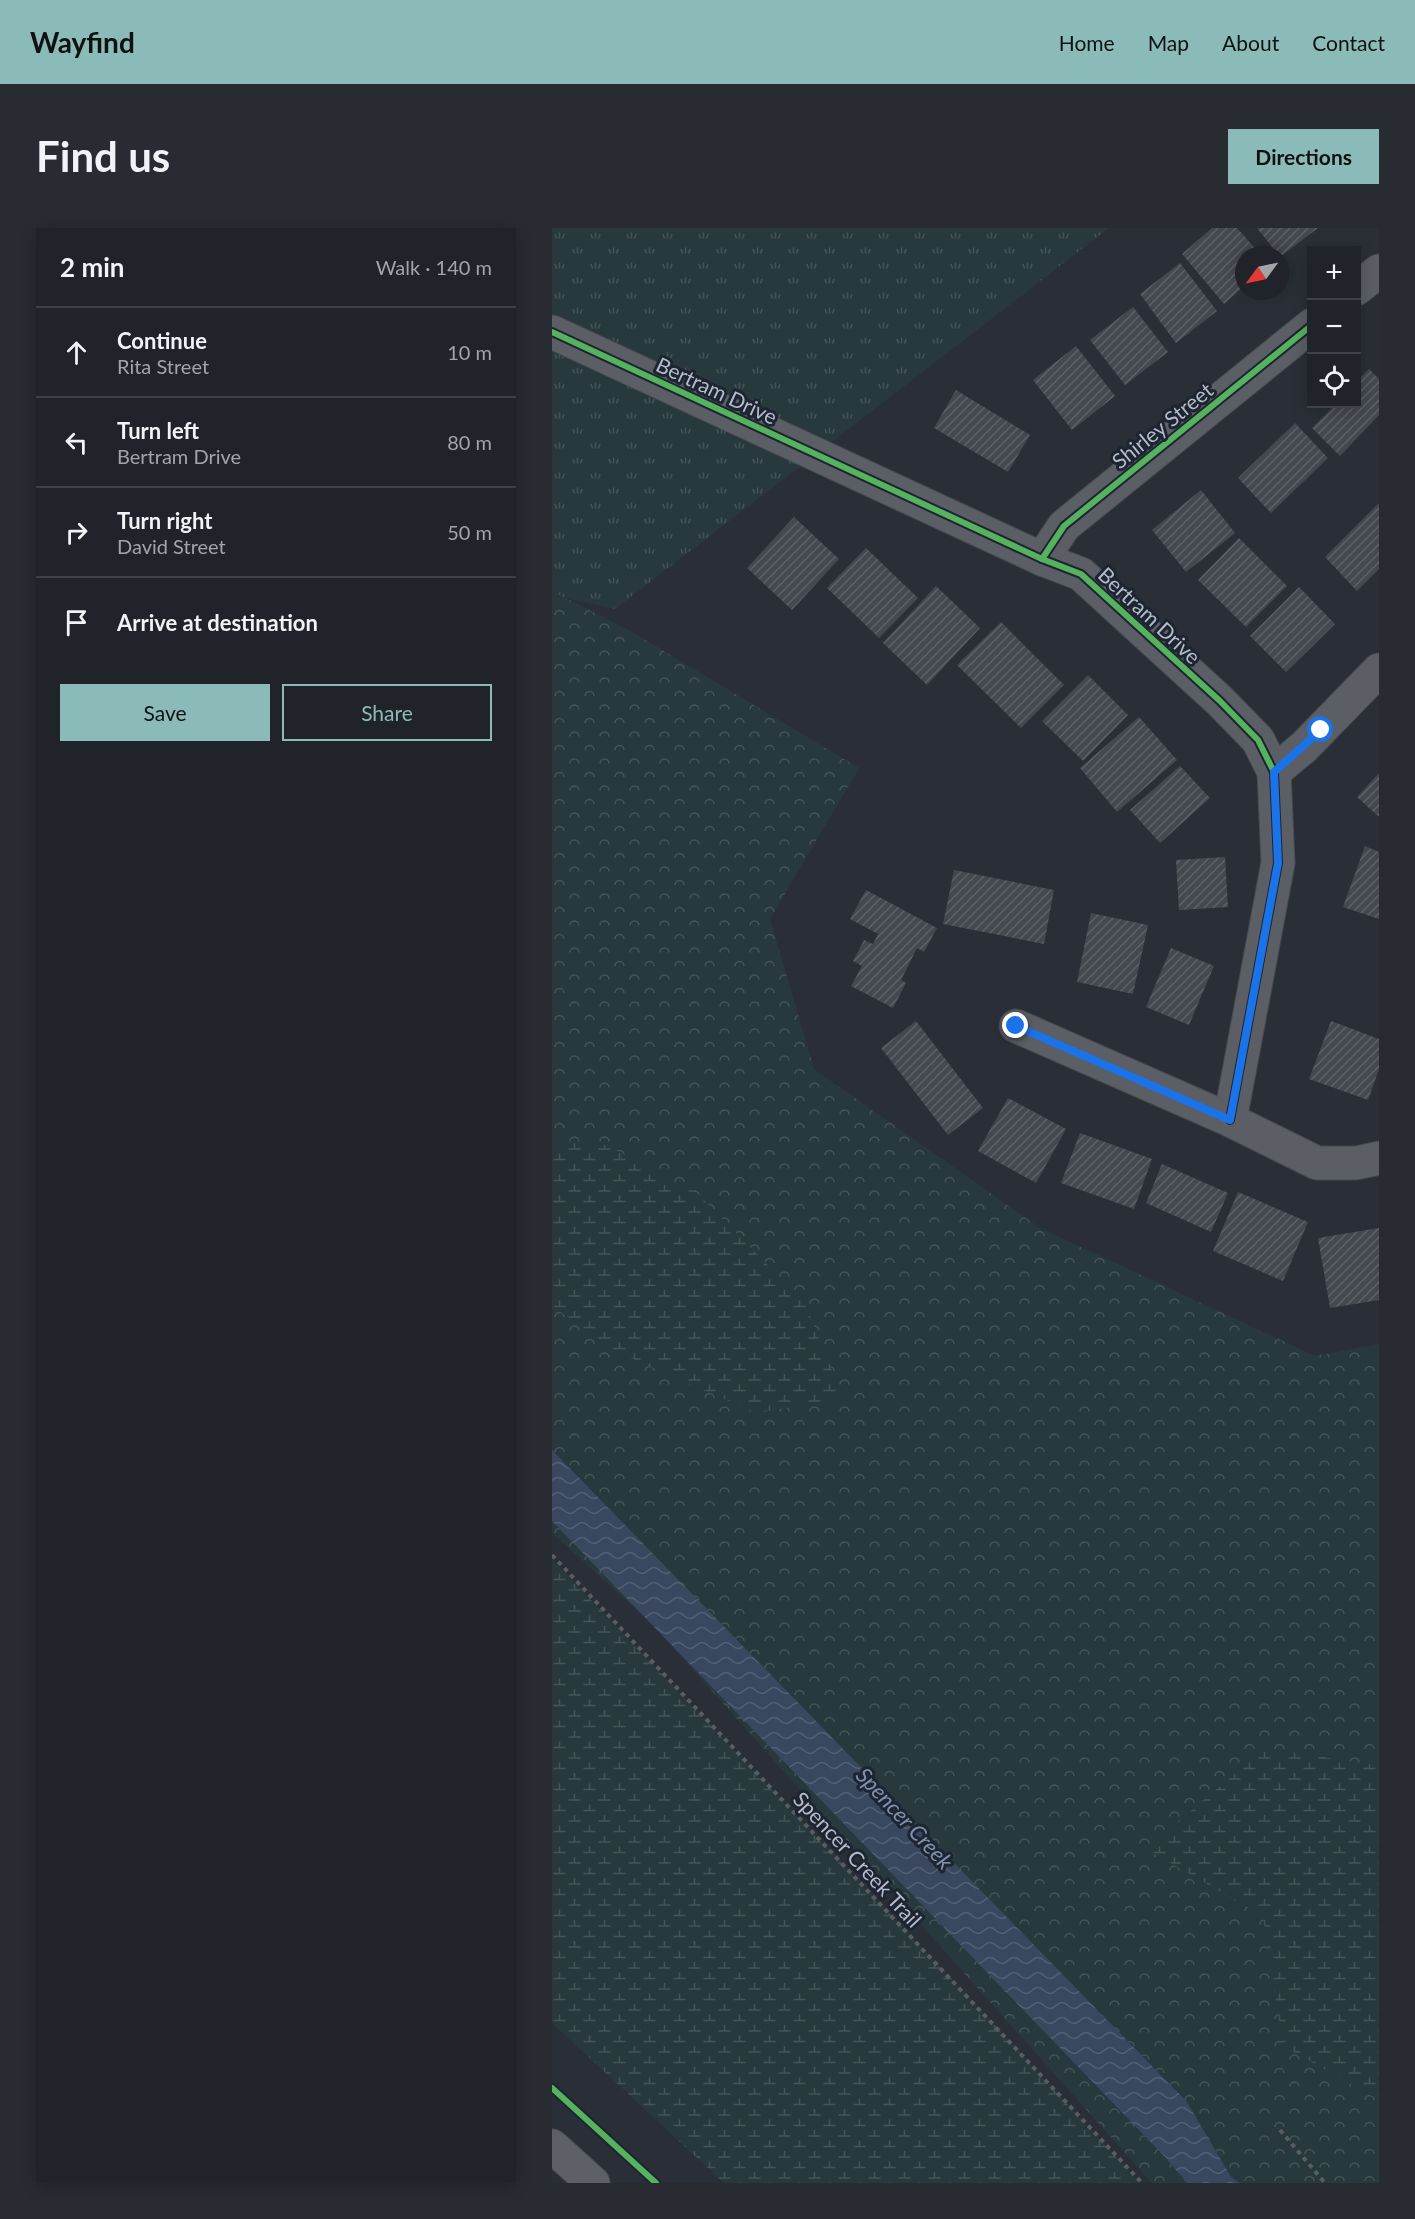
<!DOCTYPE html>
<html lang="en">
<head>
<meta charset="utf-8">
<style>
	body { margin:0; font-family:Lato,sans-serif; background:#282b31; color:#f1f3f6 }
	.controls { position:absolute; right:18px; top:18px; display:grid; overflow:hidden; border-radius:0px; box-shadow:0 3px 15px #0003 }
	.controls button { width:54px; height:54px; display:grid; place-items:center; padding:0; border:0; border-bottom:2px solid #3d4046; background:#202329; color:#f1f3f6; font:30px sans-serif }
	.compass { position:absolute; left:683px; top:18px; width:54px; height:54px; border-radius:50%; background:#202329; box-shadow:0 3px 15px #0003; rotate:237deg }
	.stop { position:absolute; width:18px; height:18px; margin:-14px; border:4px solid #1a73e8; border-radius:50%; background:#fff }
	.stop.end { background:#1a73e8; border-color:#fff; box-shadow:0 2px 6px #0008 }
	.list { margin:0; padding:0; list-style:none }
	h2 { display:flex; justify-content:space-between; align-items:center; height:78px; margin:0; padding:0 24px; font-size:26px }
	h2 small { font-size:20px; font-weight:400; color:#a2a4a8 }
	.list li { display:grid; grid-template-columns:39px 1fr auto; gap:18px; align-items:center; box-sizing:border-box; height:90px; padding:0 24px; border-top:2px solid #3d4046 }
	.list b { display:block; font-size:22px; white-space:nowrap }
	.list p { margin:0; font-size:20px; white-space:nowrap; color:#a2a4a8 }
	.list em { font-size:20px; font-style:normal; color:#a2a4a8 }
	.actions { display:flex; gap:12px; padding:18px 24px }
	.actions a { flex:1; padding:14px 0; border:2px solid #8bbbb9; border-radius:0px; text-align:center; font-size:21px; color:#8bbbb9 }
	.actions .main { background:#8bbbb9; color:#111 }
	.icon { flex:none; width:33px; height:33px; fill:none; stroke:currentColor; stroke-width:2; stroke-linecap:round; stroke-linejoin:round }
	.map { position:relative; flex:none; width:827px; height:1955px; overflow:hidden; border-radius:0px }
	header { display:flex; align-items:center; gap:36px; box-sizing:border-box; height:84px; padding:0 30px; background:#8bbbb9; color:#111 }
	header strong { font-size:28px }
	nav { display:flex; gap:33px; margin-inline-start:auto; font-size:21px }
	.intro { display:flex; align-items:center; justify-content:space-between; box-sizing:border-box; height:144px; padding:0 36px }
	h1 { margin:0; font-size:42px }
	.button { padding:15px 27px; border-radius:0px; background:#8bbbb9; color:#111; font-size:21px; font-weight:700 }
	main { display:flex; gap:36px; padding:0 36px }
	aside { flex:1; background:#202329; border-radius:0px; box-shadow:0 3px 15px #0003 }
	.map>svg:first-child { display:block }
	.grass { fill:url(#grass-tufts) }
	.forest { fill:url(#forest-crowns) }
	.wetland { fill:url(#wetland-marsh) }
	.water { fill:url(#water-waves) }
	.building { fill:url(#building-hatch) }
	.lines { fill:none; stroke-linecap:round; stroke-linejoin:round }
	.minor-casing { stroke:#464a50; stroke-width:35 }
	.major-casing { stroke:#484c54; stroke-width:35 }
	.path { stroke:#585d62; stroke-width:4; stroke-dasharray:4.5 4.5; stroke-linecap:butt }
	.minor { stroke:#5b5e65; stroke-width:33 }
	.major { stroke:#5d6067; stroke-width:33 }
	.cycleway-casing { stroke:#1e2532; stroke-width:10 }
	.cycleway { stroke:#56b35d; stroke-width:6 }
	.route { stroke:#1a73e8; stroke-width:8 }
	.labels { text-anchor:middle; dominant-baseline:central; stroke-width:6; stroke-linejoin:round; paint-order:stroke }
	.street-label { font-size:21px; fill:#b5bbc8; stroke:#1e2532 }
	.water-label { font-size:22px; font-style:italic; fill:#7e90ae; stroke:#1e2532 }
</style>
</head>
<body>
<header>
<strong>Wayfind</strong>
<nav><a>Home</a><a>Map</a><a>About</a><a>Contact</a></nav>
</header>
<div class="intro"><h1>Find us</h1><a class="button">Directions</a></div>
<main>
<aside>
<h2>2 min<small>Walk · 140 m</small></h2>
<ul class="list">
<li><svg class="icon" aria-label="ahead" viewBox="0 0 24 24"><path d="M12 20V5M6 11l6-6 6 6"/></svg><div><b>Continue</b><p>Rita Street</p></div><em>10 m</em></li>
<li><svg class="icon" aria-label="left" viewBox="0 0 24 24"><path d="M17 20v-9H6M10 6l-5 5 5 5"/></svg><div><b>Turn left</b><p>Bertram Drive</p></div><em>80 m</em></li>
<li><svg class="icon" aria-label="right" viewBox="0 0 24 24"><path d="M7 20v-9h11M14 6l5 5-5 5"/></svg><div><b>Turn right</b><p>David Street</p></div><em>50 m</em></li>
<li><svg class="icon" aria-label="arrive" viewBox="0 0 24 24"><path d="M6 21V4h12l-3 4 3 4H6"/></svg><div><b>Arrive at destination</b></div></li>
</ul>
<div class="actions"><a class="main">Save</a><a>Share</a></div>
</aside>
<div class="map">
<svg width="827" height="1955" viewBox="0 0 827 1955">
	<defs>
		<pattern id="grass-tufts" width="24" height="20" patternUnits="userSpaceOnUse" patternTransform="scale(1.5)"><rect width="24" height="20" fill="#27393c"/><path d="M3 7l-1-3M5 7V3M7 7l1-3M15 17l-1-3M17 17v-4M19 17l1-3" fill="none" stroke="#445457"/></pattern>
		<pattern id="forest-crowns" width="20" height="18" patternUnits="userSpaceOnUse" patternTransform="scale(1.5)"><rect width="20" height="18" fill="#27393c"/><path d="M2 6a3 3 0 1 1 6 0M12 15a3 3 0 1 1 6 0" fill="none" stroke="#445457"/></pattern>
		<pattern id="wetland-marsh" width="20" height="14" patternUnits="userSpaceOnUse" patternTransform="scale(1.5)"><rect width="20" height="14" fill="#27393c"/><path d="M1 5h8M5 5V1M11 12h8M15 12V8" fill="none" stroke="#445457"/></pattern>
		<pattern id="water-waves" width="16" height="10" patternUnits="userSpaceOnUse" patternTransform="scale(1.5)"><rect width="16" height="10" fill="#39475f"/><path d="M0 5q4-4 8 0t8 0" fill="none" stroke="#536074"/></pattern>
		<pattern id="building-hatch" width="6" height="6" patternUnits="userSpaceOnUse" patternTransform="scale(1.5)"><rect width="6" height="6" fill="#44484f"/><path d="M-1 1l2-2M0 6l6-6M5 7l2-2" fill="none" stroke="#5d6067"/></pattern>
	</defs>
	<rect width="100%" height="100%" fill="#2a2f37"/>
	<!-- grass -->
	<polygon class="grass" points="0,0 557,0 63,381 0,367"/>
	<!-- forest -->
	<polygon class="forest" points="0,363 80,404 307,540 218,691 262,841 488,1000 763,1128 827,1116 827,1955 600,1955 99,1395 0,1305"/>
	<!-- wetland -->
	<g class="wetland">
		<polygon points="0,914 54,917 145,965 253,1075 291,1170 204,1185 51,1118 0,1077"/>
		<polygon points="0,1331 416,1768 588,1955 172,1955 0,1795"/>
		<polygon points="713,1520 827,1538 827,1872 731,1818 711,1688 594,1621"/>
	</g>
	<!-- water -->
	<polygon class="water" points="0,1222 635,1874 679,1949 688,1955 635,1955 614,1930 0,1293"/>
	<!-- building -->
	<g class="building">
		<polygon points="660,0 685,0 709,27 692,27 692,58 672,76 630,26"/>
		<polygon points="705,0 766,0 728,29"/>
		<polygon points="628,35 665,83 624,115 588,66"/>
		<polygon points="581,79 616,124 573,157 538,112"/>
		<polygon points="524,118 563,168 520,202 481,152"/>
		<polygon points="817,141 827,151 827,187 788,228 760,200 784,176 804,176 804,154"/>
		<polygon points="404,162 478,207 456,244 382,200"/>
		<polygon points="743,195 776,230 719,285 686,250"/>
		<polygon points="649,262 683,305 634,344 600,302"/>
		<polygon points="827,275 827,341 805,363 773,329"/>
		<polygon points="242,289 287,331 240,382 195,340"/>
		<polygon points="687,310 735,358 694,399 646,352"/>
		<polygon points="314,320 366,370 327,410 275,360"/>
		<polygon points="384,358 428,400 375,457 331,415"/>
		<polygon points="747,359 783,396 734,444 698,408"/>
		<polygon points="449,394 512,457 469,500 405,437"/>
		<polygon points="536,447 576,487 531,533 490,493"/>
		<polygon points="587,489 625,532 565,584 528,540"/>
		<polygon points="628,538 658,570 608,615 578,582"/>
		<polygon points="827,545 827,589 805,569"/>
		<polygon points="813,618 827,624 827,691 791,679"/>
		<polygon points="673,629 676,679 627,682 624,632"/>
		<polygon points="402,642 502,662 492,716 391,696"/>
		<polygon points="314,662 385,700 372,724 365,720 349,752 354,755 341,780 299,758 310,738 301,733 312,712 321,716 326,706 298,691"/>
		<polygon points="539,685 596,697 581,766 525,754"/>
		<polygon points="619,720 662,738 637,797 594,779"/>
		<polygon points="364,793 431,880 396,907 329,820"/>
		<polygon points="779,793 827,811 827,841 816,872 757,851"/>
		<polygon points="456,870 514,901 484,955 426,923"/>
		<polygon points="528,905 600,931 582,981 509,955"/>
		<polygon points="610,936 676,965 659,1004 594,975"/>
		<polygon points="686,964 756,994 731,1053 661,1023"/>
		<polygon points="827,1000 827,1072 778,1080 766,1010"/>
	</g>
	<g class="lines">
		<!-- minor casing -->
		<g class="minor-casing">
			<g id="minor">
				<polyline points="804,61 827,43"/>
				<polyline points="0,104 490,331 529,346 668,473 706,512 722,544 726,635 678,892"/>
				<polyline points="490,331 512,298 760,97"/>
				<polyline points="722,544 752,519 827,442"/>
				<polyline points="464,798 678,892 765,935 804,935 827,930"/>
			</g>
		</g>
		<!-- major casing -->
		<g class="major-casing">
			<polyline id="major" points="0,1918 41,1955"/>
		</g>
		<!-- path -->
		<g class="path">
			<polyline points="0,1327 590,1955"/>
			<polyline points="728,1902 773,1955"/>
		</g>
		<!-- minor -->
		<use href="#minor" class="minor"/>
		<!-- major -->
		<use href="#major" class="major"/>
		<!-- cycleway casing -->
		<g class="cycleway-casing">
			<g id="cycleway">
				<polyline points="0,104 490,331 529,346 668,473 706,512 722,544 726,635 678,892"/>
				<polyline points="490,331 512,298 760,97"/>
				<polyline points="0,1860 104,1955"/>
			</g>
		</g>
		<!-- cycleway -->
		<use href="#cycleway" class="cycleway"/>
	</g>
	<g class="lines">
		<!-- route -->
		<polyline class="route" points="464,798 678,892 726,635 722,544 769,502"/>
	</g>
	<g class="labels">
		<!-- street labels -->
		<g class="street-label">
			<text transform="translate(165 162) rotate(25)">Bertram Drive</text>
			<text transform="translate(610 197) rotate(-39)">Shirley Street</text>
			<text transform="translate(598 387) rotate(43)">Bertram Drive</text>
			<text transform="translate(306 1631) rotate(47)">Spencer Creek Trail</text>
		</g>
		<!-- water labels -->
		<g class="water-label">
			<text transform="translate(353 1590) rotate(47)">Spencer Creek</text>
		</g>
	</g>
</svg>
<div class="controls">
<button>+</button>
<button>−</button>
<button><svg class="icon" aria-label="locate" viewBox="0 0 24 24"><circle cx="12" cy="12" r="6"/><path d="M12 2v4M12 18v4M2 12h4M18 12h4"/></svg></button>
</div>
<svg class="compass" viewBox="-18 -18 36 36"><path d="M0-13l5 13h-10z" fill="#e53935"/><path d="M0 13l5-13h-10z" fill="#a2a4a8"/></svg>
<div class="stop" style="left:769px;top:502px"></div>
<div class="stop end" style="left:464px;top:798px"></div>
</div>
</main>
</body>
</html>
